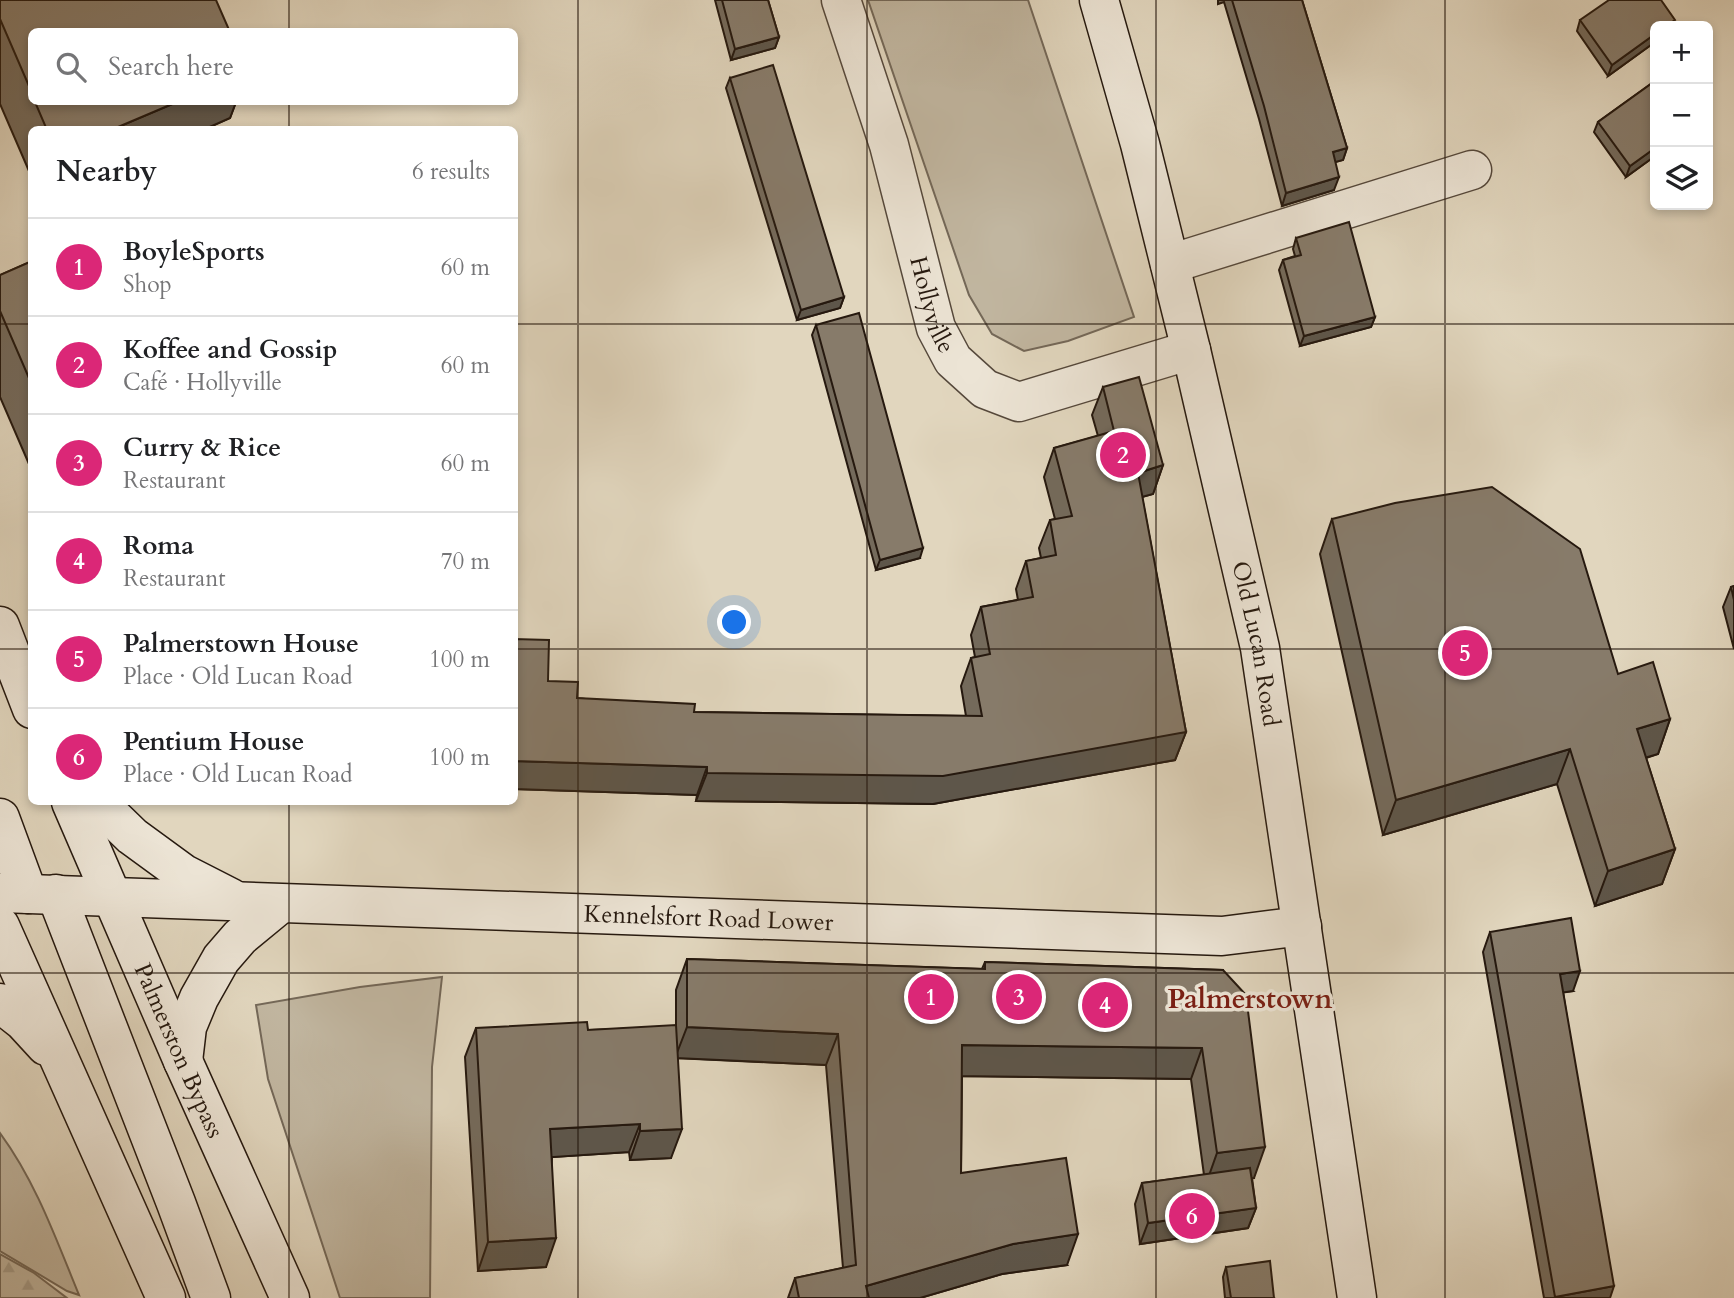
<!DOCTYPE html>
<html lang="en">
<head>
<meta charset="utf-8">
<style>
	body { margin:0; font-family:Cardo,serif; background:#f2f2f2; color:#202124 }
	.controls { position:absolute; right:21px; top:21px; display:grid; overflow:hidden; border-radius:10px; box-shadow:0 4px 10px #0003 }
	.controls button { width:63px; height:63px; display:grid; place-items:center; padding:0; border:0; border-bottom:2px solid #e0e0e0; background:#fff; color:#202124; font:35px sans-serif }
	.you { position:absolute; left:735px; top:623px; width:24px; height:24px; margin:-18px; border:5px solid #fff; border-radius:50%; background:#1a73e8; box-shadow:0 0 0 10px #1a73e833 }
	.badge { display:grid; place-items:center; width:46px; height:46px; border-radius:50%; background:#db2777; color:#fff; font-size:23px; font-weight:700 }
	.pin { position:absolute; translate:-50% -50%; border:4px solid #fff; box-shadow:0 2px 7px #0006 }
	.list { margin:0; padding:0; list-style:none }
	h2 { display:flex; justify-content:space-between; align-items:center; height:91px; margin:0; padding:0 28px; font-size:30px }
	h2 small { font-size:23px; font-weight:400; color:#757577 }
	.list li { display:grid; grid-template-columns:46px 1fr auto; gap:21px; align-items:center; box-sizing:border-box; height:98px; padding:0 28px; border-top:2px solid #e0e0e0 }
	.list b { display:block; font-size:26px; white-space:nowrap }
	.list p { margin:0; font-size:23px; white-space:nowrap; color:#757577 }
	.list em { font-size:23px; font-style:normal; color:#757577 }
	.icon { flex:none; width:38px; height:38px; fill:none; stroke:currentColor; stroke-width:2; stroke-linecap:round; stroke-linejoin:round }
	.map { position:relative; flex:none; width:1734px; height:1298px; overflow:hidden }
	.search { position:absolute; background:#fff; box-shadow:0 4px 10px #0003; left:28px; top:28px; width:490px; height:77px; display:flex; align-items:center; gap:18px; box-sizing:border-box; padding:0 24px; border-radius:10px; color:#757577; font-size:26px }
	.panel { position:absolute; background:#fff; box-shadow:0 4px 10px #0003; left:28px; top:126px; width:490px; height:679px; border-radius:10px }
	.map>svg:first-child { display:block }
	.grass { fill:#c1b6a0; stroke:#746858; stroke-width:2 }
	.forest { fill:url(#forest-firs); stroke:#746858; stroke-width:2 }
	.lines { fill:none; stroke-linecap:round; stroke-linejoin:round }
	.street-casing { stroke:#55483b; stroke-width:41 }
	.secondary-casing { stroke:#26190f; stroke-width:41 }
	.street { stroke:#ece4d5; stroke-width:38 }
	.secondary { stroke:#ece4d5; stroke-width:38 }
	.wall { fill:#746a5b; stroke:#26190f; stroke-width:2 }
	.shaded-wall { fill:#5e564a; stroke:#26190f; stroke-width:2 }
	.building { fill:#877b6a; stroke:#26190f; stroke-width:2 }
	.grid { fill:none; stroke:#26190f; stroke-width:2; stroke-opacity:0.55 }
	.labels { text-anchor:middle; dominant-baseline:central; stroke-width:7; stroke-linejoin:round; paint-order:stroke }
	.street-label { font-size:24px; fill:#26190f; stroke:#ece4d5 }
	.quarter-label { font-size:28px; font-weight:bold; fill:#7a1f14; stroke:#ece4d5 }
</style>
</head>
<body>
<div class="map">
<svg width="1734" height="1298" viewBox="0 0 1734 1298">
	<defs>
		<pattern id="forest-firs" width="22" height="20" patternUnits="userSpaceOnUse" patternTransform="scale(1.75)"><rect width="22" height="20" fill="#c1b6a0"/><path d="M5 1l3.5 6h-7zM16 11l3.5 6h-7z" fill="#a69c89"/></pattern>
	</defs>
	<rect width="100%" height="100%" fill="#e1d6be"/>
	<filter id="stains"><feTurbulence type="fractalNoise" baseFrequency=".00286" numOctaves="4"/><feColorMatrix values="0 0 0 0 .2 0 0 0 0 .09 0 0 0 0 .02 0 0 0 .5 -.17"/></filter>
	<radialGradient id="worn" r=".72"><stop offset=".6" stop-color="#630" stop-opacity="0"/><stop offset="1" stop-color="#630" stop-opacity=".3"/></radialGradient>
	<!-- grass -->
	<g class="grass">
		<polygon points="868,0 1028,0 1134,317 1068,341 1024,351 992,334 969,295"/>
		<polygon points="442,977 432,1067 430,1298 340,1298 268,1079 256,1005 360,987"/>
		<path d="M0 1133C36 1182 56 1239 79 1295L67 1291 0 1251Z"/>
	</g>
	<!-- forest -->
	<polygon class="forest" points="0,1254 34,1273 67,1298 0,1298"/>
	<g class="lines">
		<!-- street casing -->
		<g class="street-casing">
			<g id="street">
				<path id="s1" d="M841 0 889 145 936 328 953 360 985 389 1019 402 1191 350"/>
				<polyline points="1170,264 1472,170"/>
			</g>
		</g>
		<!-- secondary casing -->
		<g class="secondary-casing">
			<g id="secondary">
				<path id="s2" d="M1099 0 1140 144 1191 350 1260 648 1357 1298"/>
				<polyline points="0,626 32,709"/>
				<path id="s3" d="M71 802 183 1061 290 1298"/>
				<polyline points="97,802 132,836 184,874 231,898"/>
				<polyline points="0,818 28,894"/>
				<path id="s4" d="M0 893 1222 936 1302 926"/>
				<polyline points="56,894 176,1203 211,1298"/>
				<polyline points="0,926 166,1298"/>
				<polyline points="0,1003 23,1021 46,1046"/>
				<polyline points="183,1061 187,1027 199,998 221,959 240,937 280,904"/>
			</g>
		</g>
		<!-- street -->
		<use href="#street" class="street"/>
		<!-- secondary -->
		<use href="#secondary" class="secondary"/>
	</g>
	<!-- wall -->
	<g class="wall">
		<polygon points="0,0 32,32 32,102 236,102 230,118 203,130 32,130 32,178 0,104"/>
		<polygon points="715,0 768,0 779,37 775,48 731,60"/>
		<polygon points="1218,0 1302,0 1347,148 1343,160 1335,162 1334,190 1282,206 1259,119 1224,2 1218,4"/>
		<polygon points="1580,20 1655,26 1655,42 1608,76 1577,31"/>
		<polygon points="730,78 844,297 840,308 797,320 726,88"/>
		<polygon points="1655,81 1655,156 1626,177 1594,132 1598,122"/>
		<polygon points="1296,238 1375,317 1371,327 1300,346 1279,270 1283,260 1295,256 1293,249"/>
		<polygon points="32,261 32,471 0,397 0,275"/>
		<polygon points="816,325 920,558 876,570 812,335"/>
		<polygon points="1103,387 1163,465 1153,494 1142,497 1186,732 1175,760 933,804 696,801 697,795 514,789 514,639 548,681 577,698 694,712 966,716 961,686 971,658 975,657 971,635 981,607 1018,600 1016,589 1026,561 1041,558 1039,548 1050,520 1055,519 1044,477 1054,448 1098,436 1092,415"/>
		<polygon points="1332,519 1618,674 1670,719 1658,754 1646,758 1675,849 1662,884 1595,906 1557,784 1383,835 1320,554"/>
		<polygon points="1734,586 1734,649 1723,607 1731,587"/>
		<polygon points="1490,932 1573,991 1563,992 1610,1298 1544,1298 1483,952"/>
		<polygon points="687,959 982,969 985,962 1223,970 1254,1178 1252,1178 1256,1208 1248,1228 1140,1244 1135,1204 1142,1183 1204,1175 1191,1079 962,1076 961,1173 1067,1265 1002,1274 920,1298 788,1298 795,1278 843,1268 826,1065 678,1058 671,1158 630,1160 629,1152 552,1157 546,1267 478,1271 465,1057 476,1028 588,1030 676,1027 676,990"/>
		<polygon points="1226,1267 1274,1298 1225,1298 1223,1277"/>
	</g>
	<!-- shaded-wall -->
	<g class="shaded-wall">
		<polygon points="1655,34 1655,42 1608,76 1612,65"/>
		<polygon points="779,37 775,48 731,60 735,49"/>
		<polygon points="177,102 236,102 230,118 203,130 111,130"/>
		<polygon points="1347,148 1343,160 1328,164 1333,152"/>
		<polygon points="1655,148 1655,156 1626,177 1630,166"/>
		<polygon points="1339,177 1334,190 1282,206 1286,193"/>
		<polygon points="844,297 840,308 797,320 801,310"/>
		<polygon points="1375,317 1371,327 1300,346 1304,336"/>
		<polygon points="1163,465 1153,494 1127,501 1138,473"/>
		<polygon points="923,548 920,558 876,570 880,560"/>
		<polygon points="1670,719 1658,754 1624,764 1637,729"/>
		<polygon points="1186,732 1175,760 933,804 696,801 707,773"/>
		<polygon points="1570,749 1557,784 1383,835 1396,800"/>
		<polygon points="514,761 707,767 697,795 514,789"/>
		<polygon points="1675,849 1662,884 1595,906 1608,871"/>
		<polygon points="1580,971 1573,991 1553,994 1560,974"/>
		<polygon points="687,1027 838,1034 826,1065 675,1058"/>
		<polygon points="962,1045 1202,1048 1191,1079 951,1076"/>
		<polygon points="640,1124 629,1152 539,1158 550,1129"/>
		<polygon points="682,1129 671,1158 630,1160 640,1131"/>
		<polygon points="1265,1147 1254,1178 1206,1184 1217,1153"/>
		<polygon points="1256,1208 1248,1228 1140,1244 1148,1223"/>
		<polygon points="1078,1234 1067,1265 1002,1274 920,1298 862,1298 866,1286 1013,1244"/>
		<polygon points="556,1238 546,1267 478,1271 488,1242"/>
		<polygon points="1614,1286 1610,1298 1554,1298 1555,1297"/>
	</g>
	<!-- building -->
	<g class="building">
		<polygon points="0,0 216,0 230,32 32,32 32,93 0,19"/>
		<polygon points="722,0 768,0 779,37 735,49"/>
		<polygon points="1232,0 1302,0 1347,148 1333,152 1339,177 1286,193 1264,106"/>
		<polygon points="1609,0 1661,0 1675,20 1666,26 1655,26 1655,34 1612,65 1580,20"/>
		<polygon points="773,65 844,297 801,310 730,78"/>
		<polygon points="1655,81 1655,148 1630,166 1598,122"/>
		<polygon points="35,102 177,102 111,130 47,130"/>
		<polygon points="1349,222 1375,317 1304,336 1283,260 1301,255 1296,238"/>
		<polygon points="32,261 32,385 0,311 0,275"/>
		<polygon points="859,313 923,548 880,560 816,325"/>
		<polygon points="1139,377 1163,465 1138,473 1186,732 943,776 707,773 707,767 514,761 514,639 549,640 548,681 578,682 577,698 695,704 694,712 982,716 971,658 990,654 981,607 1033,597 1026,561 1056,555 1050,520 1072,516 1054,448 1114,431 1103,387"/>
		<polygon points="1492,487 1580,549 1618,674 1653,662 1670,719 1637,729 1675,849 1608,871 1570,749 1396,800 1332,519 1395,503"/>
		<polygon points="1734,586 1734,600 1731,587"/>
		<polygon points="1571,918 1580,971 1560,974 1614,1286 1555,1297 1490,932"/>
		<polygon points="687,959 985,969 985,962 1223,970 1246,995 1265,1147 1217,1153 1202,1048 962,1045 961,1173 1066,1158 1078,1234 1013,1244 866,1286 869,1298 799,1298 795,1278 856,1265 838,1034 687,1027"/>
		<polygon points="587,1022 588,1030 676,1025 682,1129 640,1131 640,1124 550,1129 556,1238 488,1242 476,1028"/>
		<polygon points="1250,1168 1256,1208 1148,1223 1142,1183"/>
		<polygon points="1270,1261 1274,1298 1231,1298 1226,1267"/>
	</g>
	<!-- grid -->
	<path class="grid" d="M289 0V32M578 0V1298M867 0V1298M1156 0V1298M1445 0V1298M289 102V130M0 324H32M514 324H1734M0 649H32M514 649H1734M289 802V1298M0 973H1734"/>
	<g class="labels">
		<!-- street labels -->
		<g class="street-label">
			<text stroke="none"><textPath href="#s1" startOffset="318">Hollyville</textPath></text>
			<text stroke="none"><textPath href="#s2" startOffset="663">Old Lucan Road</textPath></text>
			<text stroke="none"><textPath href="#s4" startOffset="709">Kennelsfort Road Lower</textPath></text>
			<text stroke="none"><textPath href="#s3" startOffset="271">Palmerston Bypass</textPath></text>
		</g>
		<!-- quarter labels -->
		<g class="quarter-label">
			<text x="1250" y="999">Palmerstown</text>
		</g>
	</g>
	<rect width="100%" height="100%" filter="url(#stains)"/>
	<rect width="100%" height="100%" fill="url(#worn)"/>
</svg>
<div class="controls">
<button>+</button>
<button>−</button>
<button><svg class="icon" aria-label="layers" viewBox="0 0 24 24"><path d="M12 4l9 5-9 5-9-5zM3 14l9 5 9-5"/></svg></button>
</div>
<div class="you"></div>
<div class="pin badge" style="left:931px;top:997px">1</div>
<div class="pin badge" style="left:1123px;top:455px">2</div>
<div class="pin badge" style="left:1019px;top:997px">3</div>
<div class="pin badge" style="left:1105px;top:1005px">4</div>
<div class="pin badge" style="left:1465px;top:653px">5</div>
<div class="pin badge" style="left:1192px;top:1216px">6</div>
<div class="search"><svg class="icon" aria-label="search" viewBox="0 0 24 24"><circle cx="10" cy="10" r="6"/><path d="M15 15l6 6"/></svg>Search here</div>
<section class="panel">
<h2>Nearby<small>6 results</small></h2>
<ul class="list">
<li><span class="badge">1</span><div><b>BoyleSports</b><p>Shop</p></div><em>60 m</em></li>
<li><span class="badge">2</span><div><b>Koffee and Gossip</b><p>Café · Hollyville</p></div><em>60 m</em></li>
<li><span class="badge">3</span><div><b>Curry &amp; Rice</b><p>Restaurant</p></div><em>60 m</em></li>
<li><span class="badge">4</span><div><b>Roma</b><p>Restaurant</p></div><em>70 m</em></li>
<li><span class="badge">5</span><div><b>Palmerstown House</b><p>Place · Old Lucan Road</p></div><em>100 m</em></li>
<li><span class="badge">6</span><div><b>Pentium House</b><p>Place · Old Lucan Road</p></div><em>100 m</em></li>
</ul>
</section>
</div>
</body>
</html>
